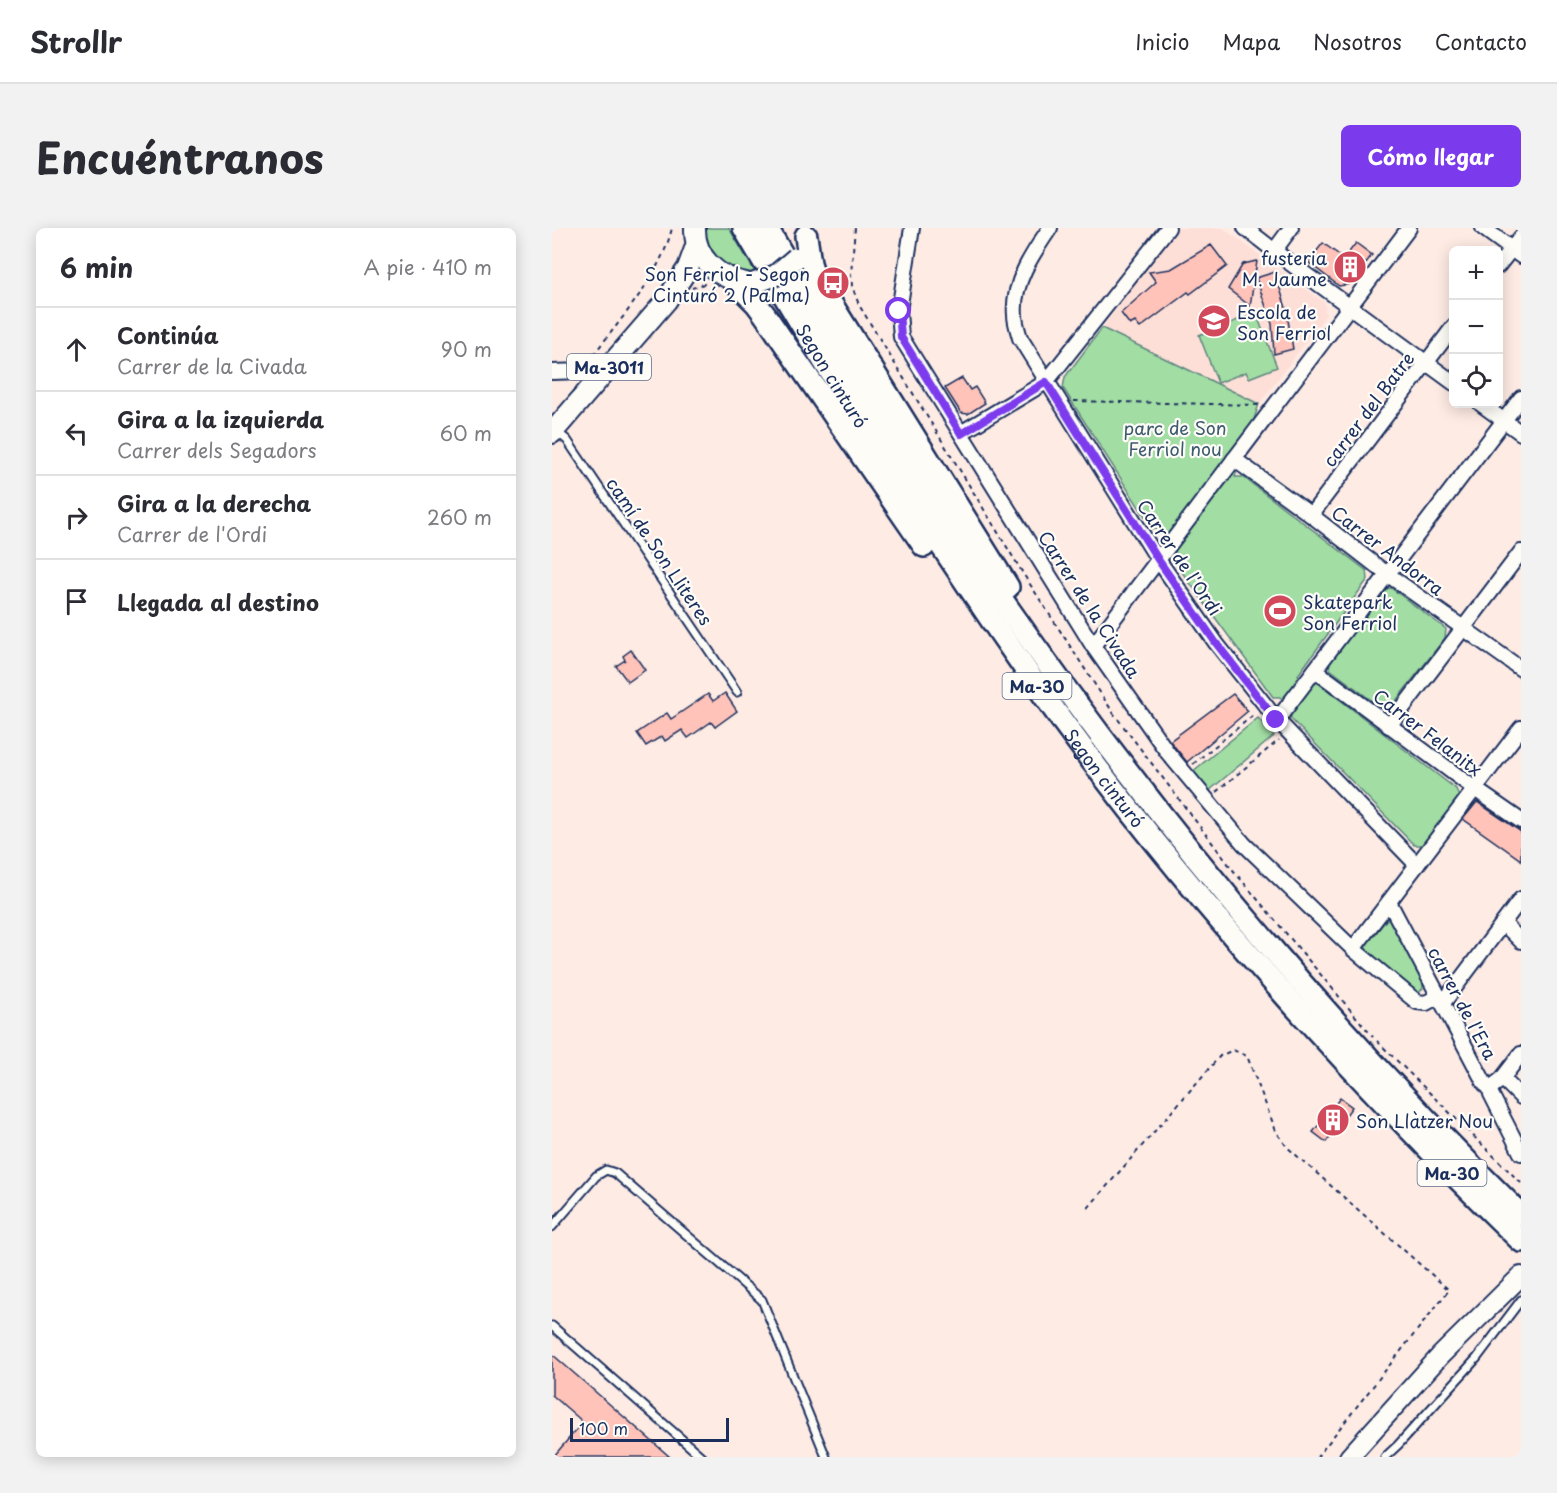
<!DOCTYPE html>
<html lang="es">
<head>
<meta charset="utf-8">
<style>
	body { margin:0; font-family:"Playpen Sans",sans-serif; background:#f2f2f3; color:#2b2b33 }
	.controls { position:absolute; right:18px; top:18px; display:grid; overflow:hidden; border-radius:9px; box-shadow:0 3px 15px #0003 }
	.controls button { width:54px; height:54px; display:grid; place-items:center; padding:0; border:0; border-bottom:2px solid #e1e1e2; background:#fff; color:#2b2b33; font:30px sans-serif }
	.scale { position:absolute; left:18px; bottom:15px; width:159px; box-sizing:border-box; padding-left:6px; border:3px solid #1b2f5e; border-top:0; font-size:16px; line-height:21px; white-space:nowrap; color:#1b2f5e; -webkit-text-stroke:4px #fdfcf7; paint-order:stroke }
	.stop { position:absolute; width:18px; height:18px; margin:-14px; border:4px solid #7c3aed; border-radius:50%; background:#fff }
	.stop.end { background:#7c3aed; border-color:#fff; box-shadow:0 2px 6px #0008 }
	.list { margin:0; padding:0; list-style:none }
	h2 { display:flex; justify-content:space-between; align-items:center; height:78px; margin:0; padding:0 24px; font-size:26px }
	h2 small { font-size:20px; font-weight:400; color:#7c7c81 }
	.list li { display:grid; grid-template-columns:39px 1fr auto; gap:18px; align-items:center; box-sizing:border-box; height:84px; padding:0 24px; border-top:2px solid #e1e1e2 }
	.list b { display:block; font-size:22px; white-space:nowrap }
	.list p { margin:0; font-size:20px; white-space:nowrap; color:#7c7c81 }
	.list em { font-size:20px; font-style:normal; color:#7c7c81 }
	.icon { flex:none; width:33px; height:33px; fill:none; stroke:currentColor; stroke-width:2; stroke-linecap:round; stroke-linejoin:round }
	.map { position:relative; flex:none; width:969px; height:1229px; overflow:hidden; border-radius:9px }
	header { display:flex; align-items:center; gap:36px; box-sizing:border-box; height:84px; padding:0 30px; background:#fff; border-bottom:2px solid #e1e1e2 }
	header strong { font-size:28px }
	nav { display:flex; gap:33px; margin-inline-start:auto; font-size:21px }
	.intro { display:flex; align-items:center; justify-content:space-between; box-sizing:border-box; height:144px; padding:0 36px }
	h1 { margin:0; font-size:42px }
	.button { padding:15px 27px; border-radius:9px; background:#7c3aed; color:#fff; font-size:21px; font-weight:700 }
	main { display:flex; gap:36px; padding:0 36px }
	aside { flex:1; background:#fff; border-radius:9px; box-shadow:0 3px 15px #0003 }
	.map>svg:first-child { display:block }
	.built { fill:#fedfd7 }
	.green { fill:#a2dda3; stroke:#5e8680; stroke-width:1.5 }
	.building { fill:#ffc3b9; stroke:#1b2f5e; stroke-width:1.5 }
	.lines { fill:none; stroke-linecap:round; stroke-linejoin:round }
	.service-casing { stroke:#1b2f5e; stroke-width:11 }
	.minor-casing { stroke:#1b2f5e; stroke-width:18 }
	.secondary-casing { stroke:#1b2f5e; stroke-width:22 }
	.primary-casing { stroke:#1b2f5e; stroke-width:24 }
	.trunk-casing { stroke:#1b2f5e; stroke-width:26 }
	.path { stroke:#1b2f5e; stroke-width:2; stroke-dasharray:4.5 4.5; stroke-linecap:butt }
	.service { stroke:#fdfcf7; stroke-width:7 }
	.minor { stroke:#fdfcf7; stroke-width:14 }
	.secondary { stroke:#fdfcf7; stroke-width:18 }
	.primary { stroke:#fdfcf7; stroke-width:20 }
	.trunk { stroke:#fdfcf7; stroke-width:21 }
	.primary-bridge-casing { stroke:#1b2f5e; stroke-width:24; stroke-linecap:butt }
	.primary-bridge { stroke:#fdfcf7; stroke-width:20 }
	.route { stroke:#7c3aed; stroke-width:8 }
	.labels { text-anchor:middle; dominant-baseline:central; stroke-width:4.5; stroke-linejoin:round; paint-order:stroke }
	.shield { fill:#fdfcf7; stroke:#5f6c8c; stroke-width:1.5 }
	.shield-label { font-size:16px; font-weight:bold; fill:#1b2f5e }
	.poi-label { font-size:18px; fill:#1b2f5e; stroke:#fdfcf7; text-anchor:start }
	.street-label { font-size:18px; fill:#1b2f5e; stroke:#fdfcf7 }
	.park-label { font-size:18px; fill:#3d5a6f; stroke:#fdfcf7 }
</style>
</head>
<body>
<header>
<strong>Strollr</strong>
<nav><a>Inicio</a><a>Mapa</a><a>Nosotros</a><a>Contacto</a></nav>
</header>
<div class="intro"><h1>Encuéntranos</h1><a class="button">Cómo llegar</a></div>
<main>
<aside>
<h2>6 min<small>A pie · 410 m</small></h2>
<ul class="list">
<li><svg class="icon" aria-label="ahead" viewBox="0 0 24 24"><path d="M12 20V5M6 11l6-6 6 6"/></svg><div><b>Continúa</b><p>Carrer de la Civada</p></div><em>90 m</em></li>
<li><svg class="icon" aria-label="left" viewBox="0 0 24 24"><path d="M17 20v-9H6M10 6l-5 5 5 5"/></svg><div><b>Gira a la izquierda</b><p>Carrer dels Segadors</p></div><em>60 m</em></li>
<li><svg class="icon" aria-label="right" viewBox="0 0 24 24"><path d="M7 20v-9h11M14 6l5 5-5 5"/></svg><div><b>Gira a la derecha</b><p>Carrer de l'Ordi</p></div><em>260 m</em></li>
<li><svg class="icon" aria-label="arrive" viewBox="0 0 24 24"><path d="M6 21V4h12l-3 4 3 4H6"/></svg><div><b>Llegada al destino</b></div></li>
</ul>
</aside>
<div class="map">
<svg width="969" height="1229" viewBox="0 0 969 1229">
	<rect width="100%" height="100%" fill="#feebe4"/>
	<filter id="ink" filterUnits="userSpaceOnUse"><feTurbulence type="fractalNoise" baseFrequency=".0167" numOctaves="2"/><feDisplacementMap in="SourceGraphic" scale="12" xChannelSelector="R" yChannelSelector="G"/><feConvolveMatrix kernelMatrix="1 2 1 2 8 2 1 2 1" color-interpolation-filters="sRGB"/></filter>
	<g filter="url(#ink)">
		<!-- built -->
		<polygon class="built" points="624,0 671,0 773,75 774,87 707,176 550,100"/>
		<!-- green -->
		<g class="green">
			<path d="M152 0H177L203 44C177 47 151 28 152 0Z"/>
			<polygon points="704,85 725,139 697,150 694,144 666,155 647,107"/>
			<polygon points="550,100 707,176 683,249 691,249 815,343 816,351 746,447 757,457 766,455 904,561 907,569 871,617 862,617 739,491 738,480 728,469 721,469 624,336 624,325 611,302 601,301 511,160 513,149"/>
			<polygon points="839,360 894,401 893,410 839,479 831,481 778,441 776,434 832,361"/>
			<polygon points="706,490 722,508 657,563 640,544"/>
			<polygon points="835,691 839,691 871,754 871,760 867,765 860,764 814,726 812,720"/>
		</g>
		<!-- building -->
		<g class="building">
			<polygon points="771,15 790,29 792,27 794,28 804,15 820,27 798,56 787,58 756,34"/>
			<polygon points="659,17 675,38 638,66 636,64 588,100 583,94 578,97 569,85 604,54 597,44 619,41"/>
			<polygon points="705,33 698,78 676,61 691,36"/>
			<polygon points="723,44 734,80 741,121 722,126 720,96 704,50"/>
			<polygon points="410,150 418,162 423,159 433,175 416,186 409,185 393,160"/>
			<polygon points="79,422 93,442 76,454 64,438 73,432 71,428"/>
			<polygon points="173,465 185,483 163,499 159,494 136,510 130,502 113,513 110,508 94,518 85,505 115,485 119,491 156,466 161,473"/>
			<polygon points="681,466 696,483 635,534 618,513"/>
			<polygon points="925,574 969,604 969,632 911,591"/>
			<polygon points="788,870 800,879 774,914 761,904"/>
			<polygon points="0,1126 118,1229 1,1229 31,1194 0,1167"/>
		</g>
		<g class="lines">
			<!-- service casing -->
			<g class="service-casing">
				<g id="service">
					<polyline points="4,203 15,212 185,464"/>
					<polyline points="0,999 44,948 54,942 63,945 210,1072 274,1229"/>
					<polyline points="0,1098 150,1229"/>
					<polyline points="833,1229 846,1217 925,1130 969,1072"/>
				</g>
			</g>
			<!-- minor casing -->
			<g class="minor-casing">
				<g id="minor">
					<polyline points="360,0 347,83 349,109 541,418 616,525 692,616 801,721 865,774 874,775 887,768"/>
					<path d="M498 0C481 25 460 55 463 87 463 94 466 103 468 110L607 333 664 415 725 492 865 637"/>
					<polyline points="693,0 738,35 902,155"/>
					<polyline points="931,0 969,28"/>
					<polyline points="722,23 739,0"/>
					<polyline points="946,38 969,9"/>
					<polyline points="0,144 30,143 44,154"/>
					<polyline points="929,176 969,205"/>
					<polyline points="409,205 494,154 616,0"/>
					<polyline points="682,231 759,287 835,346 969,441"/>
					<polyline points="759,287 902,98"/>
					<polyline points="541,418 857,0"/>
					<polyline points="763,442 923,561 969,593"/>
					<polyline points="725,492 969,170"/>
					<polyline points="837,498 969,324"/>
					<polyline points="837,674 933,856 938,860 939,866 969,925"/>
					<polyline points="951,695 969,713"/>
					<polyline points="801,721 969,500"/>
					<polyline points="891,775 969,671"/>
					<polyline points="949,852 954,854 969,869"/>
					<polyline points="938,860 949,852 969,826"/>
				</g>
			</g>
			<!-- secondary casing -->
			<g class="secondary-casing">
				<polyline id="secondary" points="797,1229 888,1128 969,1048"/>
			</g>
			<!-- primary casing -->
			<g class="primary-casing">
				<g id="primary">
					<path d="M143 0C142 30 166 50 194 55"/>
					<polyline points="0,205 114,73 136,40 144,18"/>
				</g>
			</g>
			<!-- trunk casing -->
			<g class="trunk-casing">
				<g id="trunk">
					<path id="s1" d="M192 0C281 152 375 301 476 445 619 649 790 839 969 1013"/>
					<path d="M215 0C423 363 669 694 969 987"/>
					<polyline points="254,8 258,35 262,48 456,359"/>
					<polyline points="180,51 204,75 213,87 372,318"/>
				</g>
			</g>
			<!-- path -->
			<g class="path">
				<polyline points="303,0 299,46 300,58 307,77 472,347 562,486 681,642 821,809"/>
				<polyline points="140,60 155,55"/>
				<path d="M36 134C65 95 109 48 120 0"/>
				<polyline points="522,173 708,177"/>
				<polyline points="641,536 704,485"/>
				<polyline points="664,564 727,512"/>
				<polyline points="825,813 969,955"/>
				<polyline points="536,980 668,828 681,822 695,828 724,903 735,919 897,1062 765,1229"/>
			</g>
			<!-- service -->
			<use href="#service" class="service"/>
			<!-- minor -->
			<use href="#minor" class="minor"/>
			<!-- secondary -->
			<use href="#secondary" class="secondary"/>
			<!-- primary -->
			<use href="#primary" class="primary"/>
			<!-- trunk -->
			<use href="#trunk" class="trunk"/>
			<!-- primary-bridge casing -->
			<g class="primary-bridge-casing">
				<polyline id="primary-bridge" points="203,55 224,47 244,30"/>
			</g>
			<!-- primary-bridge -->
			<use href="#primary-bridge" class="primary-bridge"/>
		</g>
	</g>
	<g class="lines" filter="url(#ink)">
		<!-- route -->
		<polyline class="route" points="347,83 349,109 409,206 494,154 607,333 664,415 724,492"/>
	</g>
	<!-- icons -->
	<defs>
		<g id="building-disc" transform="scale(1.725)"><circle r="9.5" fill="#d1495b" stroke="#fdfcf7"/><path d="M-4-6H4V6H1V3H-1V6H-4ZM-2.5-4.3h1.7v1.8h-1.7ZM.8-4.3h1.7v1.8H.8ZM-2.5-1h1.7V.8h-1.7ZM.8-1h1.7V.8H.8Z" fill="#fff"/></g>
		<g id="bus-disc" transform="scale(1.725)"><circle r="9.5" fill="#d1495b" stroke="#fdfcf7"/><path d="M-5-6H5V4H4V6H2V4H-2V6H-4V4H-5ZM-3.5-4V0h7V-4ZM-3.5 1.2v1.5H-2V1.2ZM2 1.2v1.5H3.5V1.2Z" fill="#fff"/></g>
		<g id="school-disc" transform="scale(1.725)"><circle r="9.5" fill="#d1495b" stroke="#fdfcf7"/><path d="M0-5L7-2L0 1L-7-2ZM-4 1L0 2.5L4 1V4Q0 6-4 4Z" fill="#fff"/></g>
		<g id="stadium-disc" transform="scale(1.725)"><circle r="9.5" fill="#d1495b" stroke="#fdfcf7"/><path d="M0-5a6.5 5 0 1 0 0 10a6.5 5 0 1 0 0-10ZM-3.5-1.8h7v3.6h-7Z" fill="#fff"/></g>
	</defs>
	<g fill-rule="evenodd">
		<use href="#building-disc" x="798" y="39"/>
		<use href="#bus-disc" x="281" y="55"/>
		<use href="#school-disc" x="662" y="93"/>
		<use href="#stadium-disc" x="728" y="383"/>
		<use href="#building-disc" x="781" y="892"/>
	</g>
	<g class="labels">
		<!-- shield labels -->
		<g class="shield">
			<rect x="15" y="126" width="84" height="26" rx="4.5"/>
			<rect x="450.5" y="445" width="69" height="26" rx="4.5"/>
			<rect x="865.5" y="932" width="69" height="26" rx="4.5"/>
		</g>
		<g class="shield-label">
			<text x="57" y="139">Ma-3011</text>
			<text x="485" y="458">Ma-30</text>
			<text x="900" y="945">Ma-30</text>
		</g>
		<!-- poi labels -->
		<g class="poi-label">
			<text x="775" y="29" text-anchor="end">fusteria<tspan x="775" dy="21">M. Jaume</tspan></text>
			<text x="258" y="45" text-anchor="end">Son Ferriol - Segon<tspan x="258" dy="21">Cinturó 2 (Palma)</tspan></text>
			<text x="685" y="83">Escola de<tspan x="685" dy="21">Son Ferriol</tspan></text>
			<text x="751" y="373">Skatepark<tspan x="751" dy="21">Son Ferriol</tspan></text>
			<text x="804" y="892">Son Llàtzer Nou</text>
		</g>
		<!-- street labels -->
		<g class="street-label">
			<text stroke="none"><textPath href="#s1" startOffset="172">Segon cinturó</textPath></text>
			<text transform="translate(816 181) rotate(-53)">carrer del Batre</text>
			<text transform="translate(836 322) rotate(37)">Carrer Andorra</text>
			<text transform="translate(108 323) rotate(56)">camí de Son Lliteres</text>
			<text transform="translate(628 329) rotate(56)">Carrer de l'Ordi</text>
			<text transform="translate(538 376) rotate(57)">Carrer de la Civada</text>
			<text transform="translate(876 504) rotate(37)">Carrer Felanitx</text>
			<text stroke="none"><textPath href="#s1" startOffset="658">Segon cinturó</textPath></text>
			<text transform="translate(911 775) rotate(62)">carrer de l'Era</text>
		</g>
		<!-- park labels -->
		<g class="park-label">
			<text x="623" y="199">parc de Son<tspan x="623" dy="21">Ferriol nou</tspan></text>
		</g>
	</g>
</svg>
<div class="controls">
<button>+</button>
<button>−</button>
<button><svg class="icon" aria-label="locate" viewBox="0 0 24 24"><circle cx="12" cy="12" r="6"/><path d="M12 2v4M12 18v4M2 12h4M18 12h4"/></svg></button>
</div>
<div class="scale">100 m</div>
<div class="stop" style="left:347px;top:83px"></div>
<div class="stop end" style="left:724px;top:492px"></div>
</div>
</main>
</body>
</html>
